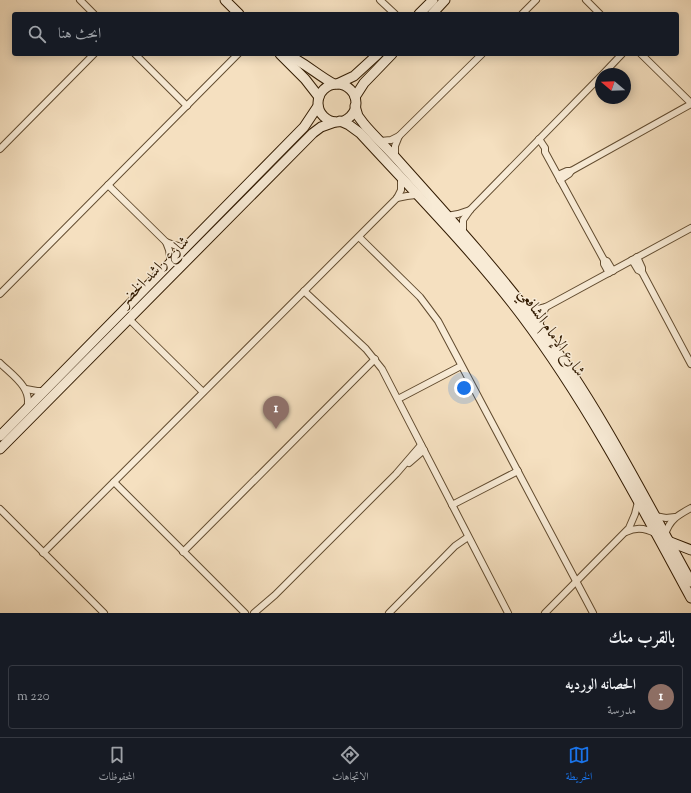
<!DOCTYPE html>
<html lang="ar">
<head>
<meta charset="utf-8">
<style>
	body { margin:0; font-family:"Sorts Mill Goudy",Amiri,serif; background:#242831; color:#f1f3f6; direction:rtl }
	.compass { position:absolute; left:595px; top:68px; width:36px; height:36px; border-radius:50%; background:#171b24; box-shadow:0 2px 10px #0003; rotate:289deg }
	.you { position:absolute; left:464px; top:388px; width:14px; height:14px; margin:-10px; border:3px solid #fff; border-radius:50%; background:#1a73e8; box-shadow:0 0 0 6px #1a73e833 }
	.badge { display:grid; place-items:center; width:26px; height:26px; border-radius:50%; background:#1a73e8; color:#fff; font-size:13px; font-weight:700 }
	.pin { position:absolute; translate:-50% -33px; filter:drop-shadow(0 1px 2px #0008) }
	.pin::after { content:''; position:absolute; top:21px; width:14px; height:12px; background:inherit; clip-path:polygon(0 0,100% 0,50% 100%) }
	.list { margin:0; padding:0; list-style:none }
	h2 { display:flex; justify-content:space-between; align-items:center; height:52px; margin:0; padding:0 16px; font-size:17px }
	h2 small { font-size:13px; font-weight:400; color:#9ea1a6 }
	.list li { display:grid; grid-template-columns:26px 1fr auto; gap:12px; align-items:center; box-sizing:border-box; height:64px; margin:0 8px 8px; padding:0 8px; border:1px solid #363941; border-radius:4px }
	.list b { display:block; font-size:15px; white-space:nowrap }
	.list p { margin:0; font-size:13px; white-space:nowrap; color:#9ea1a6 }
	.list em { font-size:13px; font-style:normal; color:#9ea1a6 }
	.icon { flex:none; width:22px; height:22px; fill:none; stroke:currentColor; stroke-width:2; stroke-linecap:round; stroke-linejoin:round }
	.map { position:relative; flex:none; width:691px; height:613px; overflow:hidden; direction:ltr }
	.search { position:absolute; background:#171b24; box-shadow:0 2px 10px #0003; left:12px; right:12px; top:12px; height:44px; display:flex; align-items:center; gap:10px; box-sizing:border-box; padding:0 14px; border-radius:4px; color:#9ea1a6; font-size:15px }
	.sheet { height:124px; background:#171b24 }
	nav { display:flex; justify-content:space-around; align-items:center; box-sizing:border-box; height:56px; border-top:1px solid #363941; background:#171b24; font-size:11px; color:#9ea1a6 }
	nav a { display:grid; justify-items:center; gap:2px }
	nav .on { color:#1a73e8 }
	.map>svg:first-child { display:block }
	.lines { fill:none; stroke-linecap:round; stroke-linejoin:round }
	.street-casing { stroke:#624c30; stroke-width:8 }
	.secondary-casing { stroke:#311a00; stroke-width:11 }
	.street { stroke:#f8ebd6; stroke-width:6 }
	.secondary { stroke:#f8ebd6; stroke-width:9 }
	.labels { text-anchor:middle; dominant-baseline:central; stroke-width:3; stroke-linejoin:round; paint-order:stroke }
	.street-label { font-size:16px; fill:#311a00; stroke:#f8ebd6 }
</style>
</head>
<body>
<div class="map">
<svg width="691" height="613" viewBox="0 0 691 613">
	<rect width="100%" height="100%" fill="#f5e0c0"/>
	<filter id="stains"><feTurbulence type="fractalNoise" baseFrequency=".005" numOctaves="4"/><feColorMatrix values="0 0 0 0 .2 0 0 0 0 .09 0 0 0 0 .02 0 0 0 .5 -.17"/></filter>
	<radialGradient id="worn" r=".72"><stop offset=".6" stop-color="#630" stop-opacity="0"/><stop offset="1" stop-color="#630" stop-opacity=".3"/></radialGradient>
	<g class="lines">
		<!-- street casing -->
		<g class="street-casing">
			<g id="street">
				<polyline points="80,0 94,14"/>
				<polyline points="380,0 395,14"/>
				<polyline points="586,0 600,14"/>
				<polyline points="522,14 536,0"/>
				<polyline points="135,54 187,106"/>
				<polyline points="641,54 691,103"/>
				<polyline points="603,74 622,54"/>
				<polyline points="539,139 545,148 545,152 604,260 604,264 609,273"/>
				<polyline points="380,141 391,140 399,136"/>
				<polyline points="0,149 94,54"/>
				<polyline points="395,157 395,146 399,136 482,54"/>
				<polyline points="558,175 567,171 571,171 691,104"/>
				<polyline points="560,180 569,174 571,171"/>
				<polyline points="108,185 166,242 169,250 171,263"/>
				<polyline points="397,198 407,196 416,195"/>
				<polyline points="447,216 458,214 470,210"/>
				<polyline points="463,233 463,220 470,210 601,76"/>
				<polyline points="359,237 420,297 438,321 593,613"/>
				<polyline points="166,242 174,245 186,248"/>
				<polyline points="637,257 642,268 642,272 691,364"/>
				<polyline points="604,260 607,261 613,271"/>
				<polyline points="632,260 638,270 642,272"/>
				<polyline points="304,291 366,349 382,369 508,613"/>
				<polyline points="0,294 238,54"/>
				<polyline points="526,309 538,309 546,307 691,228"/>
				<polyline points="129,319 203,392"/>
				<polyline points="539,326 542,315 546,307"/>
				<path d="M0 363C12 375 33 388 27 408"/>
				<polyline points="26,389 37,391 44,391"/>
				<polyline points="398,399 461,366"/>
				<polyline points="409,463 424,450"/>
				<polyline points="114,482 245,613"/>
				<polyline points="452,505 518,471"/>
				<polyline points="0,509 104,613"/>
				<polyline points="655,516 666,518 675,517"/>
				<path d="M626 532C636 527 646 528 656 534"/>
				<path d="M665 535C669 520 678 515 691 508"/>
				<polyline points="183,552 375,359"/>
				<polyline points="43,553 397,198 401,190 401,179"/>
				<polyline points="254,613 275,595 396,474 421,445"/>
				<polyline points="389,613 455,546 468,537"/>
				<polyline points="545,613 629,528 635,514 638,502"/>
			</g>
		</g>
		<!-- secondary casing -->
		<g class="secondary-casing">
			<g id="secondary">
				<polyline points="225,0 239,14"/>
				<polyline points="419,14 433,0"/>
				<polyline points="432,14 445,0"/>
				<polyline points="280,54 305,79 319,97"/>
				<path d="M285 54C303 61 317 75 334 84"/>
				<polyline points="337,84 354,76 378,54"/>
				<circle cx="337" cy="103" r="19"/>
				<polyline points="355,97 364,83 392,54"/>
				<path d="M355 106 358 116 364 124C374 136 385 146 395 157 444 212 494 266 538 325 598 405 643 495 691 582"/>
				<path d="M340 121 349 125 360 133C415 193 473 251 522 316 588 404 639 502 691 598"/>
				<polyline points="0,436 304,127 318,106"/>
				<polyline points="0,449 313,133 321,127 335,122"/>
				<polyline points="668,541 691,550"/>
			</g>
		</g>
		<!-- street -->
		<use href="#street" class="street"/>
		<!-- secondary -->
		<use href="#secondary" class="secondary"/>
	</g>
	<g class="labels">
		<!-- street labels -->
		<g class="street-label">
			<text transform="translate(155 272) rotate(-45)">شارع راشد الخضر</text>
			<text transform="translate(551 333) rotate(55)">شارع الإمام الشافعي</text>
		</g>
	</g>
	<rect width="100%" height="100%" filter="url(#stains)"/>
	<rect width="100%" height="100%" fill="url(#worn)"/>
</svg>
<svg class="compass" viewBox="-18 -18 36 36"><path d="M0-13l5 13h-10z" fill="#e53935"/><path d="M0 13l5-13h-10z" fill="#9ea1a6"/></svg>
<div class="you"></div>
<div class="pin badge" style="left:276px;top:429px;background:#8d6e63">1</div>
<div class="search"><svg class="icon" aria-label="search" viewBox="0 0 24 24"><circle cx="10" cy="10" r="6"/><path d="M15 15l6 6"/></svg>ابحث هنا</div>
</div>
<section class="sheet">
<h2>بالقرب منك<small></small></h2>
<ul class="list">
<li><span class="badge" style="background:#8d6e63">1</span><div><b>الحصانه الورديه</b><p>مدرسة</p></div><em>220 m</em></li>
</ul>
</section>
<nav>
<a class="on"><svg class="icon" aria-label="map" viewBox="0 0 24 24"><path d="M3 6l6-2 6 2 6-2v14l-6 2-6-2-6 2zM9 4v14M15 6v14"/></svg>الخريطة</a>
<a><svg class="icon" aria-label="directions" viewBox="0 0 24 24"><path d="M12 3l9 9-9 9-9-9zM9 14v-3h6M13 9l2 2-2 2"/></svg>الاتجاهات</a>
<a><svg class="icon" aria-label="saved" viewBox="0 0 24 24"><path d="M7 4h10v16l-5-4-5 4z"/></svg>المحفوظات</a>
</nav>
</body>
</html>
